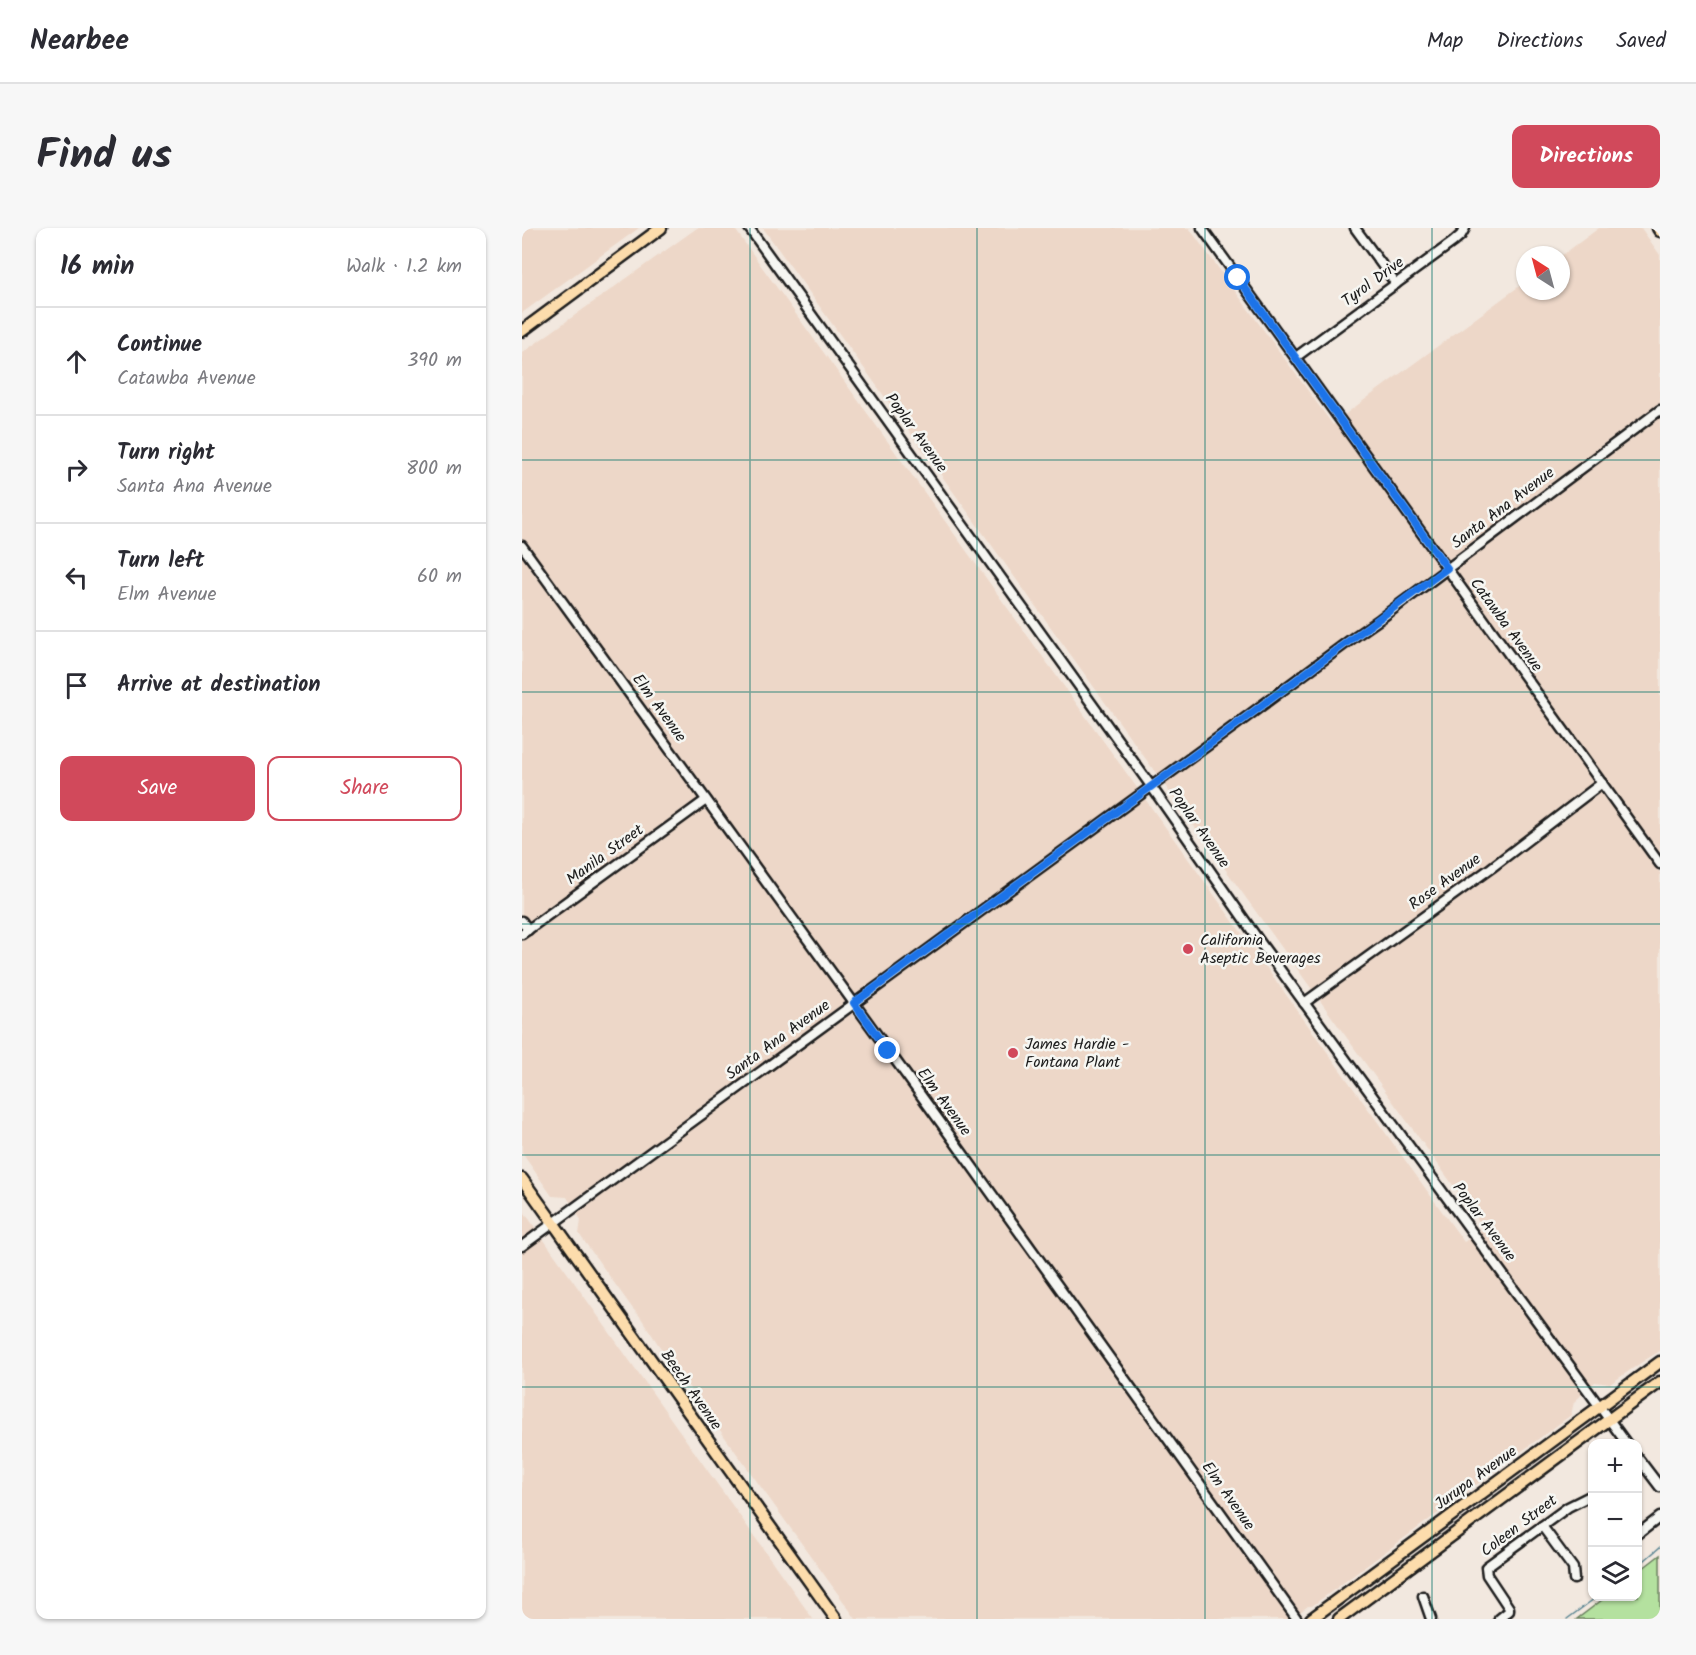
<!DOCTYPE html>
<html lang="en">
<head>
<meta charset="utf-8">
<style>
	body { margin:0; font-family:Kalam,sans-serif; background:#f7f7f7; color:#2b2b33 }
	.controls { position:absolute; right:18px; bottom:18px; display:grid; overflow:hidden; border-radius:12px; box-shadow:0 2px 4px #0004 }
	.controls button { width:54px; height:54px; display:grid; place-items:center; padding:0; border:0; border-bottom:2px solid #e1e1e2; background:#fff; color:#2b2b33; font:30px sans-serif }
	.compass { position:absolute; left:994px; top:18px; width:54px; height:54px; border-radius:50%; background:#fff; box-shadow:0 2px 4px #0004; rotate:324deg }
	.stop { position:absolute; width:18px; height:18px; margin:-14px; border:4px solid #1a73e8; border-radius:50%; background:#fff }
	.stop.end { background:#1a73e8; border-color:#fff; box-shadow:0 2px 6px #0008 }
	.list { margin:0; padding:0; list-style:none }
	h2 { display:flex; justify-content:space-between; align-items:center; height:78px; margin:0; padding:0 24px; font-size:26px }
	h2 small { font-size:20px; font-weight:400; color:#7c7c81 }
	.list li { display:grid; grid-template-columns:39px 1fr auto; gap:18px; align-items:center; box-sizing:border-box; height:108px; padding:0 24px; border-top:2px solid #e1e1e2 }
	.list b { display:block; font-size:22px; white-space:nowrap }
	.list p { margin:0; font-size:20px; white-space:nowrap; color:#7c7c81 }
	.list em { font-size:20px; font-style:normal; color:#7c7c81 }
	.actions { display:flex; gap:12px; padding:18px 24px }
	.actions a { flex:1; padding:14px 0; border:2px solid #d1495b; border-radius:12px; text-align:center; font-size:21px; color:#d1495b }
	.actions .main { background:#d1495b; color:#fff }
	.icon { flex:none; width:33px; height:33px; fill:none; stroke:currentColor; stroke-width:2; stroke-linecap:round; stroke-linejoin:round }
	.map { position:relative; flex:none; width:1138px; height:1391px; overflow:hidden; border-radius:12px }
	header { display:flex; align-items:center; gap:36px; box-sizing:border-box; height:84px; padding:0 30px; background:#fff; border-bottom:2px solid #e1e1e2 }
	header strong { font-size:28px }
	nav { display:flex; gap:33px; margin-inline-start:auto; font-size:21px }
	.intro { display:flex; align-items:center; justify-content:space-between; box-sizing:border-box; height:144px; padding:0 36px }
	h1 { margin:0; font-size:42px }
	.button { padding:15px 27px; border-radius:12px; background:#d1495b; color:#fff; font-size:21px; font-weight:700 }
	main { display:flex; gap:36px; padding:0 36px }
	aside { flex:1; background:#fff; border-radius:12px; box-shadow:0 2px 4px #0004 }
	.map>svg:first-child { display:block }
	.built { fill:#edd7c8 }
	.green { fill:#b4e19f; stroke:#687e5e; stroke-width:1.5 }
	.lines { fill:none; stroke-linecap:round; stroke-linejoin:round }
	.stream { stroke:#578391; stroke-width:1.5 }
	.minor-casing { stroke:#1c1c1c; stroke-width:13 }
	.major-casing { stroke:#1c1c1c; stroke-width:15 }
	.minor { stroke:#f6f6f2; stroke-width:8 }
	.major { stroke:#fcdcac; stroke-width:10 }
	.route { stroke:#1a73e8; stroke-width:8 }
	.grid { fill:none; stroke:#0f766e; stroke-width:1.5; stroke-opacity:0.55 }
	.poi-dot { fill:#d1495b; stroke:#f6f6f2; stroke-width:2 }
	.labels { text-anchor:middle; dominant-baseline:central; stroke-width:5; stroke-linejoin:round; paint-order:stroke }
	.street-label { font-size:16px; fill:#1c1c1c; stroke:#f6f6f2 }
	.poi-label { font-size:16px; fill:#1c1c1c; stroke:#f6f6f2; text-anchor:start }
</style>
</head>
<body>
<header>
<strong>Nearbee</strong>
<nav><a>Map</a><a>Directions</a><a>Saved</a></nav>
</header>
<div class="intro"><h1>Find us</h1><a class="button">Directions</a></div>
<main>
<aside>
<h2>16 min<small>Walk · 1.2 km</small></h2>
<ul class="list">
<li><svg class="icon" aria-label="ahead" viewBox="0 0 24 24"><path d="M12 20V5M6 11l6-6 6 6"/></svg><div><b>Continue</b><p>Catawba Avenue</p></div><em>390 m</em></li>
<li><svg class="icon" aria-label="right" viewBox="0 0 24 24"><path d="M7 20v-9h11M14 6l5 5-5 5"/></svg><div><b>Turn right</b><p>Santa Ana Avenue</p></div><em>800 m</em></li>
<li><svg class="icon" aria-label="left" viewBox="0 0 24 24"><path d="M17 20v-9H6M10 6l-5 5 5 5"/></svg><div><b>Turn left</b><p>Elm Avenue</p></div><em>60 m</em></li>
<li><svg class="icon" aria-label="arrive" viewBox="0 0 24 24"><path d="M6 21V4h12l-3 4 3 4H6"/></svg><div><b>Arrive at destination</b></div></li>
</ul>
<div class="actions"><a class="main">Save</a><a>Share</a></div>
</aside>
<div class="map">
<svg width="1138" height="1391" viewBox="0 0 1138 1391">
	<rect width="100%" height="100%" fill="#f2e8df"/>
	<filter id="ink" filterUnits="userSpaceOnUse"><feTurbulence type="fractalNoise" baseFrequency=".0167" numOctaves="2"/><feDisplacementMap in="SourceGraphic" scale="12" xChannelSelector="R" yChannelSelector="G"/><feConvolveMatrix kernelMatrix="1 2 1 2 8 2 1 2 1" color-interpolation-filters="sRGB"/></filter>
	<g filter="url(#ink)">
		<!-- built -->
		<g class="built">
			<polygon points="0,0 117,0 0,85"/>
			<polygon points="175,0 212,0 942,1014 962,1000 241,0 667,0 811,197 826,184 1003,54 1003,63 1039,63 1039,28 1077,0 1119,0 1138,27 1138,641 1136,642 1138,645 1138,1123 1123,1132 1088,1156 1073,1154 1052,1174 1049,1187 790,1378 786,1378 769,1391 334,1391 138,1119 117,1087 111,1081 57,1006 59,992 45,969 30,968 0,925 0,125"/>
			<polygon points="0,981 291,1391 0,1391"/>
		</g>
		<!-- green -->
		<polygon class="green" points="1138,1327 1138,1391 1055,1391 1084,1369 1116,1368 1116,1344"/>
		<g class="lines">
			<!-- stream -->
			<g class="stream">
				<polyline points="1116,1338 1138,1319"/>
				<polyline points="1045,1391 1076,1368"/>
			</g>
			<!-- minor casing -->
			<g class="minor-casing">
				<g id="minor">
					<polyline points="227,0 629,558 740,717 1105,1216"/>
					<polyline points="680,0 1138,636"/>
					<polyline points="833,0 874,56"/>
					<polyline points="774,129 931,14 939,7 943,0"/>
					<polyline points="0,318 419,895 775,1391"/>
					<polyline points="0,693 6,702"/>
					<polyline points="0,706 184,572"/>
					<polyline points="782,775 969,640 1080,555"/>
					<polyline points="0,1018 715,496 835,407 858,391 1138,182"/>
					<polyline points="1116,1230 1138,1259"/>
					<polyline points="1020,1298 1051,1340 1052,1351"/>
					<polyline points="1116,1306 1138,1289"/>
					<polyline points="901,1368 909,1391"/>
					<polyline points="977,1391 987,1383 987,1380 965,1347 964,1339 1046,1279 1070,1267"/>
				</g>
			</g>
			<!-- major casing -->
			<g class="major-casing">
				<g id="major">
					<polyline points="1136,0 1138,3"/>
					<polyline points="0,103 139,0"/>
					<polyline points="0,951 314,1391"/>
					<polyline points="789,1391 1138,1134"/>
					<polyline points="817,1391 1138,1154"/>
				</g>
			</g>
			<!-- minor -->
			<use href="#minor" class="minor"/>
			<!-- major -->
			<use href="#major" class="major"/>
		</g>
	</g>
	<g class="lines" filter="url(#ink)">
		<!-- route -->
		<polyline class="route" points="366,823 332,775 715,496 925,340 716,50"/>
	</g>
	<!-- grid -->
	<path class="grid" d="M228 0V1391M455 0V1391M683 0V1391M910 0V1391M0 232H1138M0 464H1138M0 696H1138M0 927H1138M0 1159H1138"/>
	<!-- markers -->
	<g class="poi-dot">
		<circle cx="666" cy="721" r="6"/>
		<circle cx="491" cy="825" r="6"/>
	</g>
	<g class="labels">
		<!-- street labels -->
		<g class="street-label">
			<text transform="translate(851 54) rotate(-36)">Tyrol Drive</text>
			<text transform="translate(394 205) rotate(54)">Poplar Avenue</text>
			<text transform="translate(981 280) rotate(-37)">Santa Ana Avenue</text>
			<text transform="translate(984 397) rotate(54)">Catawba Avenue</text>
			<text transform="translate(137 480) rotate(54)">Elm Avenue</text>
			<text transform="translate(677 600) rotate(55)">Poplar Avenue</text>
			<text transform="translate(83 627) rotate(-36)">Manila Street</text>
			<text transform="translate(923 654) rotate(-36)">Rose Avenue</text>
			<text transform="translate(256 812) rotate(-36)">Santa Ana Avenue</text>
			<text transform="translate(422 874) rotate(54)">Elm Avenue</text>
			<text transform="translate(962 994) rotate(53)">Poplar Avenue</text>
			<text transform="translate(169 1162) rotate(55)">Beech Avenue</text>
			<text transform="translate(954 1250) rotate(-36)">Jurupa Avenue</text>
			<text transform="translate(706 1268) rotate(55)">Elm Avenue</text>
			<text transform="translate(997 1298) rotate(-37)">Coleen Street</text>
		</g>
		<!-- poi labels -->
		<g class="poi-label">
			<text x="678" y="712">California<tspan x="678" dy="18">Aseptic Beverages</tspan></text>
			<text x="503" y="816">James Hardie -<tspan x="503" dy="18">Fontana Plant</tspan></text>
		</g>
	</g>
</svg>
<div class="controls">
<button>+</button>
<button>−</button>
<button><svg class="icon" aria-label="layers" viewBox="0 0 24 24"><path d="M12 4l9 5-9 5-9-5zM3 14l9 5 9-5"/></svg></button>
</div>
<svg class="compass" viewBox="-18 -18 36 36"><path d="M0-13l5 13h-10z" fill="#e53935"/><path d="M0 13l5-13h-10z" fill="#7c7c81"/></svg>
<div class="stop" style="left:716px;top:50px"></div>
<div class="stop end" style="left:366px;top:823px"></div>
</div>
</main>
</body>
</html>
